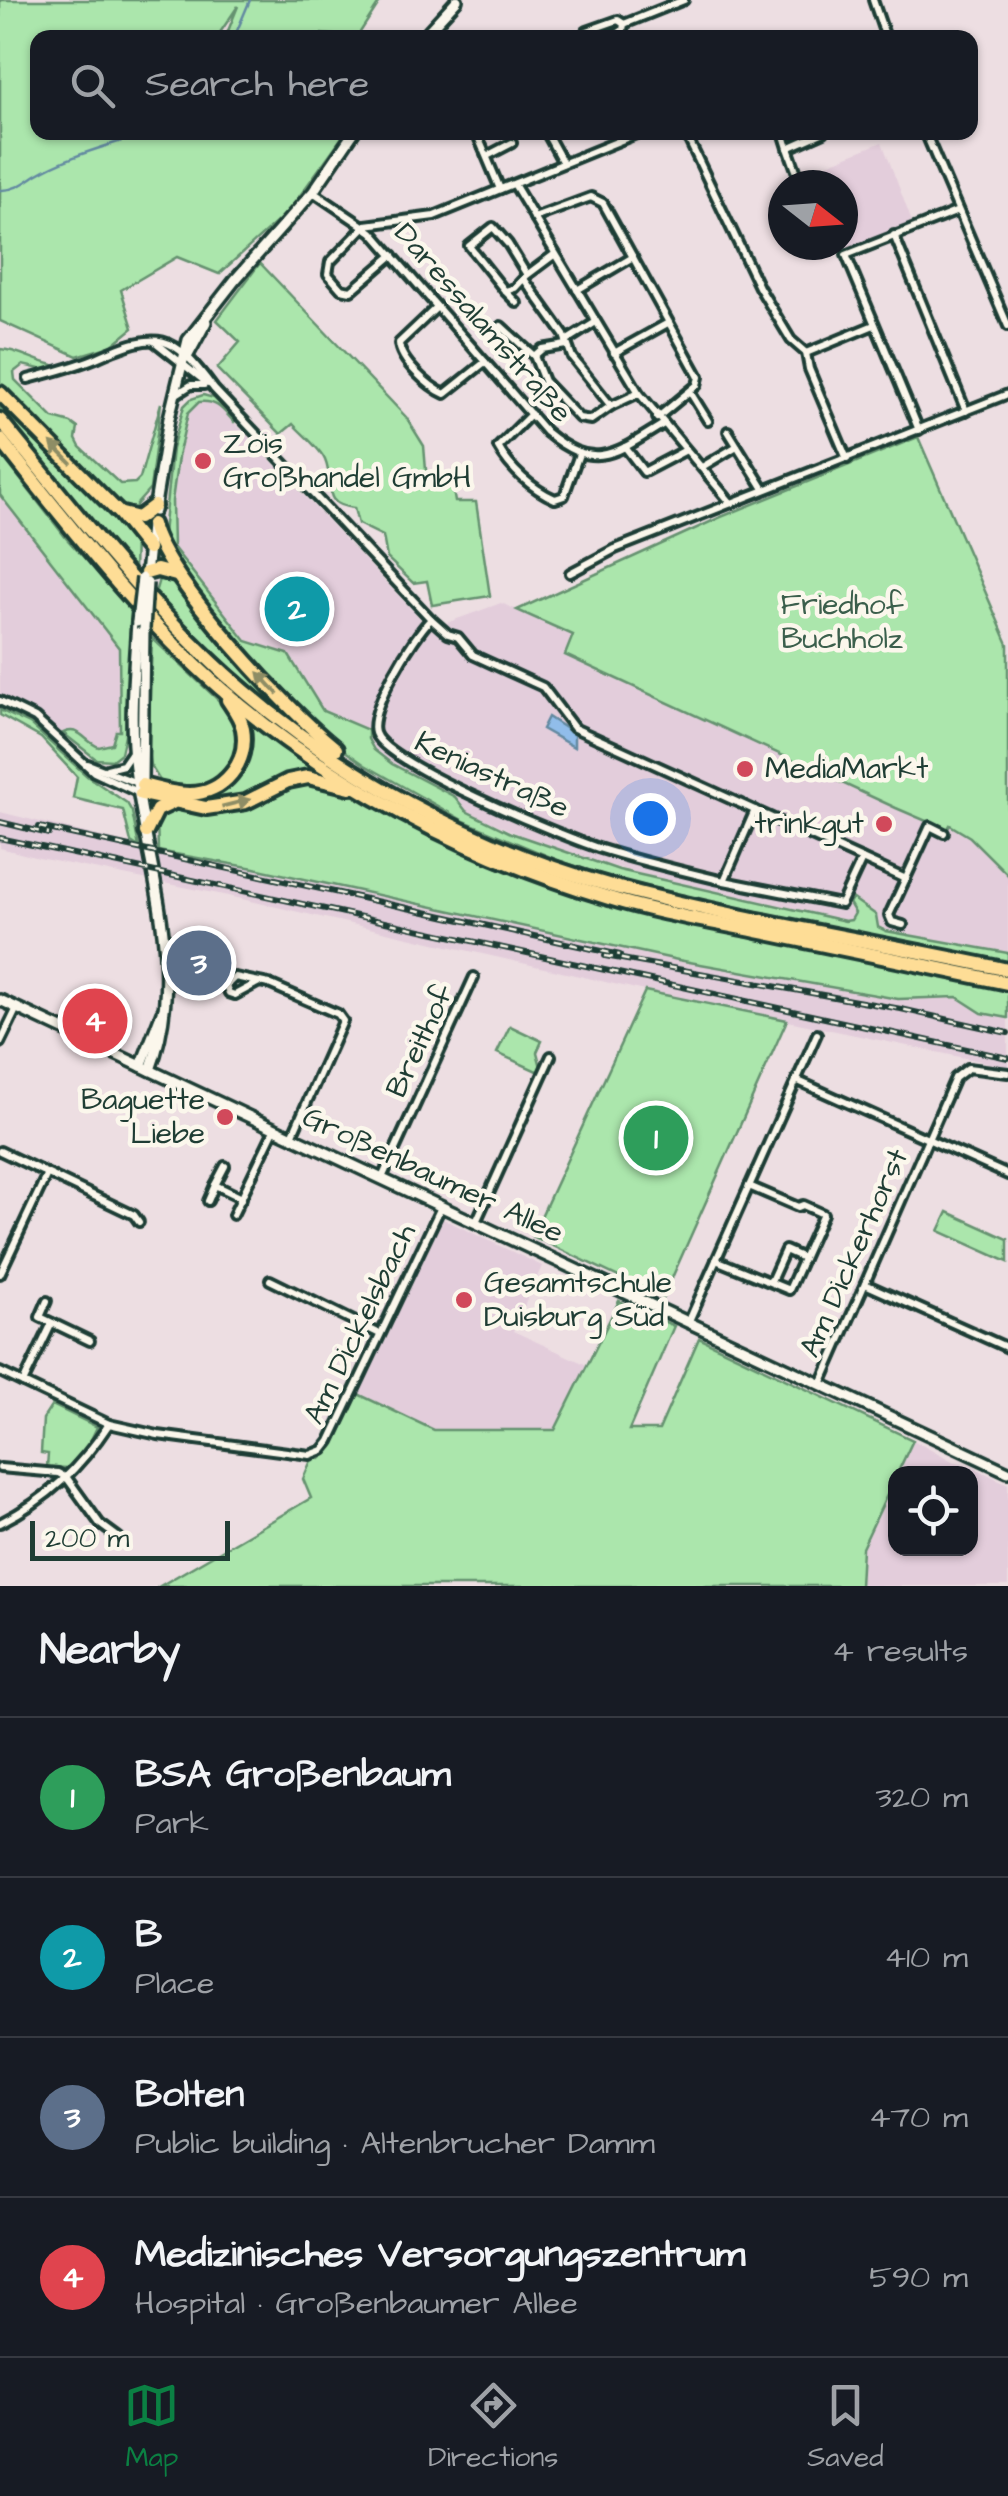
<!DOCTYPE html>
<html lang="en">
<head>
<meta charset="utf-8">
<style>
	body { margin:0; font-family:"Architects Daughter",sans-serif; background:#20242c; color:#f1f3f6 }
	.controls { position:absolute; right:30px; bottom:30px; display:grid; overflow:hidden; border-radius:20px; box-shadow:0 2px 8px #0004 }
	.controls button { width:90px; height:90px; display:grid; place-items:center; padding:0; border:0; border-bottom:2px solid #363941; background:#171b24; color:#f1f3f6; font:50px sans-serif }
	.compass { position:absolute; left:768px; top:170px; width:90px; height:90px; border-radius:50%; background:#171b24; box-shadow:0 2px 8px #0004; rotate:107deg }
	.scale { position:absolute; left:30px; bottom:25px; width:200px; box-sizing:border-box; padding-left:10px; border:5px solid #1f3d34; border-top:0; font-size:28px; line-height:35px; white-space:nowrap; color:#1f3d34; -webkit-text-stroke:8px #fbf7ec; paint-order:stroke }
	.you { position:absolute; left:650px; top:818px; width:35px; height:35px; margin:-25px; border:8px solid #fff; border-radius:50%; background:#1a73e8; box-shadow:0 0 0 15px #1a73e833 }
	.badge { display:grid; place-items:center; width:65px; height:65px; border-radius:50%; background:#0b8043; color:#fff; font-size:32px; font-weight:700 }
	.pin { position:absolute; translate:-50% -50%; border:5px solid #fff; box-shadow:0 2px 10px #0006 }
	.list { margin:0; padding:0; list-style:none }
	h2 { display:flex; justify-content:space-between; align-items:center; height:130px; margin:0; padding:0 40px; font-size:42px }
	h2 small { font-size:32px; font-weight:400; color:#9ea1a6 }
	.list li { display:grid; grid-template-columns:65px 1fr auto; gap:30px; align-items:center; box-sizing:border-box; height:160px; padding:0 40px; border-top:2px solid #363941 }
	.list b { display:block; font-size:38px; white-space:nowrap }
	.list p { margin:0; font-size:32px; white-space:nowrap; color:#9ea1a6 }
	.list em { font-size:32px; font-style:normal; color:#9ea1a6 }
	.icon { flex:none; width:55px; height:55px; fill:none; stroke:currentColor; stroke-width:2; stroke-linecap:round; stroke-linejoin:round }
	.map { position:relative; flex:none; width:1008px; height:1586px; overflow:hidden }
	.search { position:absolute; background:#171b24; box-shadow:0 2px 8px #0004; left:30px; right:30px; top:30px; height:110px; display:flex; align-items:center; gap:25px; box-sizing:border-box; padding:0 35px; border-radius:20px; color:#9ea1a6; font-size:38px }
	.sheet { height:770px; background:#171b24 }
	nav { display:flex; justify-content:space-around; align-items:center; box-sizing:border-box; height:140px; border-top:2px solid #363941; background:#171b24; font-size:28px; color:#9ea1a6 }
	nav a { display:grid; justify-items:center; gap:5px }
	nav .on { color:#0b8043 }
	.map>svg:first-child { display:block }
	.built { fill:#e3cddb }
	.green { fill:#abe6ac; stroke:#659270; stroke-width:2.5 }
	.water { fill:#91bdea; stroke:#638aa1; stroke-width:2.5 }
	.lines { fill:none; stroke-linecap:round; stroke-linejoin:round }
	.stream { stroke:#638aa1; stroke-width:2.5 }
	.street-casing { stroke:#1f3d34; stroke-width:14 }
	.secondary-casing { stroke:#1f3d34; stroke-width:16 }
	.highway-casing { stroke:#1f3d34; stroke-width:20 }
	.street { stroke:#fbf7ec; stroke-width:6 }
	.secondary { stroke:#fbf7ec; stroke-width:9 }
	.highway { stroke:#fedd96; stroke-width:12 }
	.rail-casing { stroke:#1f3d34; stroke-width:6 }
	.rail { stroke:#fbf7ec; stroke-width:2.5; stroke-dasharray:8; stroke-linecap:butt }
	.secondary-bridge-casing { stroke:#1f3d34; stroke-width:16; stroke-linecap:butt }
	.secondary-bridge { stroke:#fbf7ec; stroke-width:9 }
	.oneway { fill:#8e8d65 }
	.poi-dot { fill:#d1495b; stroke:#fbf7ec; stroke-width:4 }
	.labels { text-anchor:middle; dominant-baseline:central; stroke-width:9; stroke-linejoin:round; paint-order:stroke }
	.street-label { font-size:30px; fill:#1f3d34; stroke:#fbf7ec }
	.poi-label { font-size:30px; fill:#1f3d34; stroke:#fbf7ec; text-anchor:start }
	.park-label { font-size:30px; fill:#3b5f4c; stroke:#fbf7ec }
</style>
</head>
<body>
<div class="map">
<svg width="1008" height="1586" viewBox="0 0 1008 1586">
	<rect width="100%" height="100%" fill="#eddee2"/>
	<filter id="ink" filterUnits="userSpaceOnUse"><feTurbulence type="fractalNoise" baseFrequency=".01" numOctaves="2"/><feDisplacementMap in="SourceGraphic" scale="20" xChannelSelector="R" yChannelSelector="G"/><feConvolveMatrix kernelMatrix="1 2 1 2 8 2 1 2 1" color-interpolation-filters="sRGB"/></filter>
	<g filter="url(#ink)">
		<!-- built -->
		<g class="built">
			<polygon points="882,142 912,222 826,257 822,245 843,245 843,185 796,185 793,178"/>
			<polygon points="199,402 215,402 430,629 501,603 574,635 565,655 946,829 950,825 970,837 1008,875 1008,953 886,931 855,913 851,920 846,921 713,893 563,853 466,811 455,797 392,764 374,750 368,739 368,730 323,711 300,671 275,649 246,641 173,547 172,501 178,457 188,413"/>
			<polygon points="0,496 130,649 125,746 96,761 38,714 0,696"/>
			<polygon points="0,812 158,851 254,868 678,960 898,999 957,997 982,1013 1008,1018 1008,1067 645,991 229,896 39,858 0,848"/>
			<polygon points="441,1218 542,1266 513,1331 587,1365 555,1430 434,1430 358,1394"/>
			<polygon points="913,1440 954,1463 966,1464 1008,1484 1008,1586 860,1586 861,1548 895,1477 896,1548 970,1548 970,1474 897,1473"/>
		</g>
		<!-- green -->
		<g class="green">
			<polygon points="0,0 381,0 357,37 322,34 321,38 238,37 228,31 238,6 217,37 38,38 38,132 345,133 288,212 219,274 177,257 121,290 133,328 111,346 77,356 0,321"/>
			<path d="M260 263 406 417 424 446 427 482 451 479 455 502H476L490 596 432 605 427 581 413 583 387 558 383 536 358 524 354 508C319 505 335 483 325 460 320 448 302 434 293 424L281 434 217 369 240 342 217 320Z"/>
			<path d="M0 349C21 350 38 364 60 366L44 370 23 365 14 372 15 380 53 418 71 423 78 428 76 439 80 447 120 484 135 483 140 478 161 403 150 489 136 505 135 515H129L0 388Z"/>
			<path d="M203 395 214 398 236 420 234 422C223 410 217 400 199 402L188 413 178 457 172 501 173 547 246 641 288 654 323 711 368 730V739L374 750 392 764 455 797 466 811 511 833 619 870 845 921 851 920 855 913 849 903 852 898 876 915 878 927 886 931 1008 953V963L712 902 616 879 560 861 464 821 365 765 331 741 244 650 182 575 162 543 172 449 184 406 191 399Z"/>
			<polygon points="0,398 135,538 134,572 0,409"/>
			<polygon points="918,437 1008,644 1008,875 970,837 950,825 947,830 896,808 565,655 573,635 517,610 721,517"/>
			<path d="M0 453 66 538 131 609 125 735 121 753 112 760 96 759 63 733C79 725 85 742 99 747L112 744 116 731H120L119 648 0 495Z"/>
			<path d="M165 575 175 582 236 655 312 734C256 692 202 645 155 593L160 576Z"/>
			<polygon points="152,638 231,712 241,732 234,766 213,784 188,790 162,784 150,765 148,752"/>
			<polygon points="0,710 30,724 87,776 127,803 132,812 139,847 131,842 123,810 73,798 77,777 41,738 0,715"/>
			<polygon points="241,713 327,776 206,805 187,800 233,778"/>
			<path d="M308 781 350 792 408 825 497 867 610 905 705 928 1008 990V1018L982 1013 957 997 898 999 678 960 254 868 158 851 157 814C182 803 200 815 227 811 256 807 279 786 308 781Z"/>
			<polygon points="645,991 787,1020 663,1298 532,1236"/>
			<polygon points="510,1026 542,1041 537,1052 541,1067 539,1072 497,1053"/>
			<polygon points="948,1212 1008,1239 1008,1262 939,1231"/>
			<polygon points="619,1301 674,1326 629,1430 659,1430 699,1338 913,1440 862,1548 860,1586 160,1586 311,1498 303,1479 312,1458 320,1459 333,1447 358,1394 434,1430 555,1430"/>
			<polygon points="52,1405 97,1427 87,1448 69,1468 47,1467 48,1454 41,1453 43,1419"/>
		</g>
		<!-- water -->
		<polygon class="water" points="548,717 574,734 574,747 542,729"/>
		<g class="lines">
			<!-- stream -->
			<g class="stream">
				<polyline points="234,38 250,0"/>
				<path d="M0 190C14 191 24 183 36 175 71 154 110 146 148 132"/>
			</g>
			<!-- street casing -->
			<g class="street-casing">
				<g id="street">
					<polyline points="873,0 886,38"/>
					<polyline points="624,24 684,0"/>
					<polyline points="586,38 587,31 618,20 624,24 623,30 612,38"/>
					<polyline points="476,132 500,189"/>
					<polyline points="546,132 563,163"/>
					<polyline points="685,132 759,287 791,340 806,353 809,369 847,459"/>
					<polyline points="783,132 788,148 824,132"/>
					<polyline points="925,132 1008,326"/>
					<polyline points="788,148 797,173"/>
					<polyline points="487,156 512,143"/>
					<polyline points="514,184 639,393 731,503"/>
					<path d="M313 192 372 232 546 432C594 472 615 454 662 425"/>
					<polyline points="534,218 591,197 603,203 699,377 697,385 657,418"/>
					<polyline points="366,225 434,216 641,132"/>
					<polyline points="366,225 330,262 328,274 341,289 351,291 393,255"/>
					<polyline points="894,235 966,411"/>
					<polyline points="527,275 515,288 505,291 469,246 493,227 508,244 527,275 555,254"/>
					<polyline points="577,290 633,257"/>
					<polyline points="505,291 517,303"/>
					<path d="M437 307 399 343C400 361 429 387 445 394L485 362"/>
					<polyline points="501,326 534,356 544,381 579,418 591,420 611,406 572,357 564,335 524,279"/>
					<polyline points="566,341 596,322"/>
					<polyline points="155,342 208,384"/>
					<polyline points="614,353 668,323"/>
					<polyline points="806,353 874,325"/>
					<polyline points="534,356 542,349 566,345"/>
					<path d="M28 379C51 373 74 367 96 358 159 330 172 332 214 389L431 619 448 634 458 637 473 655 543 687 574 728 906 879"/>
					<polyline points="690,392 708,421"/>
					<polyline points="175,395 191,385 204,385"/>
					<polyline points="611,406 639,393"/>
					<path d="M531 414 498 447C510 469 532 489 555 499L564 496 579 454"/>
					<polyline points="919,430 846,255 958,211"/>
					<polyline points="728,431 764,489"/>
					<polyline points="625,447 644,472 686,450"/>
					<polyline points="702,467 737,446"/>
					<polyline points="570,573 615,549 1008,394"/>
					<path d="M431 619C413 637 368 709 375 733 385 764 562 836 598 848 639 861 682 871 724 881L755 810"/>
					<polyline points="0,701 35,718 94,772 139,793"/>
					<polyline points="88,764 137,783"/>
					<polyline points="107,769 123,765 132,752"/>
					<polyline points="724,881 841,904 862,859"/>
					<polyline points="903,925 892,922 889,915 930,826 944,833"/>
					<polyline points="259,982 235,995 229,993 226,986 235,977 269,984 338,1014 343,1021 292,1136"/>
					<polyline points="0,1043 17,1008"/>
					<polyline points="796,1080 1008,1175"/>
					<polyline points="0,1151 134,1215 139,1222"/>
					<polyline points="382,1178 474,977"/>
					<polyline points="215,1185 225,1166"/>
					<polyline points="208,1201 215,1185 242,1198"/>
					<polyline points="233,1215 275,1128"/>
					<polyline points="476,1222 551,1056"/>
					<polyline points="716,1260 789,1290 823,1214 803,1205 798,1207 749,1186"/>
					<polyline points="0,1274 47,1174"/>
					<polyline points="270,1280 380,1334"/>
					<polyline points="771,1281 785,1250 803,1258"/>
					<polyline points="865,1284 1008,1348"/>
					<polyline points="47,1301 40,1317 90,1341"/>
					<polyline points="688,1323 817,1034"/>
					<polyline points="0,1372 109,1424 158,1435 310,1455 323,1450 330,1441 441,1207"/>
					<polyline points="23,1383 52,1323"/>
					<polyline points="821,1384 955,1078 968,1068 1008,1073"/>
					<polyline points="0,1468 58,1473 67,1478 100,1524 119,1538"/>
					<path d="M0 1523C48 1499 80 1468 109 1424"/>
				</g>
			</g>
			<!-- secondary casing -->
			<g class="secondary-casing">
				<g id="secondary">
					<polyline points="422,38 457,0"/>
					<polyline points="187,357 206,322"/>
					<polyline points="154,511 169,418 188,340 235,280 313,192 354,132"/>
					<polyline points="146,575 151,526"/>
					<path d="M137 622C134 670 129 720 135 768 147 870 188 969 150 1070"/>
					<polyline points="142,781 144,629"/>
					<polyline points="0,1000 1008,1472"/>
					<polyline points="141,1066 162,1012"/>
				</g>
			</g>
			<!-- highway casing -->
			<g class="highway-casing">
				<g id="highway">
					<polyline points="0,393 120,514 148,549"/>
					<path d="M0 420C72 508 141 598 226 675 335 773 473 848 615 887 744 921 878 942 1008 970"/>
					<path d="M0 439C69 525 137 615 220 688 331 785 468 856 609 898 657 913 708 921 757 931 840 949 924 966 1008 983"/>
					<polyline points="122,514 138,518 154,506"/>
					<path d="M152 524C165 580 289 712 336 749"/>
					<polyline points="146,573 157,570 176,575"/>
					<path d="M142 785C157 789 174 794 189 794 224 794 249 762 243 729 241 718 234 709 228 700"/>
					<polyline points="141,794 206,808 246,802 288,781 308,777 350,787"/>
					<polyline points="146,832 157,810 172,803"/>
				</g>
			</g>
			<!-- street -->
			<use href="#street" class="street"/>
			<!-- secondary -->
			<use href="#secondary" class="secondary"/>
			<!-- highway -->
			<use href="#highway" class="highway"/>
			<!-- rail casing -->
			<g class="rail-casing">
				<g id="rail">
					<polyline points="0,822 49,834"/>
					<polyline points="39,827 620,955"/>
					<polyline points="0,838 1008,1058"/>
					<polyline points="605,956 901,1009 1008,1033"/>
				</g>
			</g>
			<!-- rail -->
			<use href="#rail" class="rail"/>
			<!-- secondary-bridge casing -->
			<g class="secondary-bridge-casing">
				<g id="secondary-bridge">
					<polyline points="137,622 142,578"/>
					<polyline points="144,629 147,583"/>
				</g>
			</g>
			<!-- secondary-bridge -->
			<use href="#secondary-bridge" class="secondary-bridge"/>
		</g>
		<!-- one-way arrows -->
		<defs><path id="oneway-solid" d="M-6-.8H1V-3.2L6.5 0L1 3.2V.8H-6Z" transform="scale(2.5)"/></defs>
		<g class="oneway">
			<use href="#oneway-solid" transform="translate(61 453) rotate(-135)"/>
			<use href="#oneway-solid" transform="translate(268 683) rotate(-132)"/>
			<use href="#oneway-solid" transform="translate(236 803) rotate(-14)"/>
		</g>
	</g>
	<!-- markers -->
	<g class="poi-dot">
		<circle cx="203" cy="461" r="10"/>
		<circle cx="745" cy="769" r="10"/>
		<circle cx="884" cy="824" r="10"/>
		<circle cx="225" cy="1117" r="10"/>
		<circle cx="464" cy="1300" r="10"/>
	</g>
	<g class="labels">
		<!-- street labels -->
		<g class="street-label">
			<text transform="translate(483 323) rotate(49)">Daressalamstraße</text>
			<text transform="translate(492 775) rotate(25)">Keniastraße</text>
			<text transform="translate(420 1041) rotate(-65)">Breithof</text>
			<text transform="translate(433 1175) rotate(25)">Großenbaumer Allee</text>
			<text transform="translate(854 1253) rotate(-66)">Am Dickerhorst</text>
			<text transform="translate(360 1324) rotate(-64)">Am Dickelsbach</text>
		</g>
		<!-- poi labels -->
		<g class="poi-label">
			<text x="223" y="444">Zois<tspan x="223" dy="34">Großhandel GmbH</tspan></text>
			<text x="765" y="769">MediaMarkt</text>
			<text x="864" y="824" text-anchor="end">trinkgut</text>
			<text x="205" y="1100" text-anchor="end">Baguette<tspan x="205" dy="34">Liebe</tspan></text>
			<text x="484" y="1283">Gesamtschule<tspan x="484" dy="34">Duisburg Süd</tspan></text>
		</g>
		<!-- park labels -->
		<g class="park-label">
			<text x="842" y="605">Friedhof<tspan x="842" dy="34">Buchholz</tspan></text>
		</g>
	</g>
</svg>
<div class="controls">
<button><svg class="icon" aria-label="locate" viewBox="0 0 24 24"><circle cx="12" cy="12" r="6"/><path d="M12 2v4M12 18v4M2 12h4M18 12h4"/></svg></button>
</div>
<svg class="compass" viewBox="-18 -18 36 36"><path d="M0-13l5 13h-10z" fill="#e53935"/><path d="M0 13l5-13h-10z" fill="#9ea1a6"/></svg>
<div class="scale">200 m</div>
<div class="you"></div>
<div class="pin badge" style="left:656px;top:1138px;background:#2e9e5b">1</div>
<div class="pin badge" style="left:297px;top:609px;background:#0f9aa8">2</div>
<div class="pin badge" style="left:199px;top:963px;background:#5c6f8a">3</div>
<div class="pin badge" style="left:95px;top:1021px;background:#e0444e">4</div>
<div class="search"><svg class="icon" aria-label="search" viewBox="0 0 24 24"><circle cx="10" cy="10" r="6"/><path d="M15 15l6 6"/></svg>Search here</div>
</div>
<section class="sheet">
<h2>Nearby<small>4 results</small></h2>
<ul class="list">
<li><span class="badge" style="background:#2e9e5b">1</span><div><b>BSA Großenbaum</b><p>Park</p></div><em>320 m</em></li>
<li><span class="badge" style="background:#0f9aa8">2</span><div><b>B</b><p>Place</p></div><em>410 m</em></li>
<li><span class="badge" style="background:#5c6f8a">3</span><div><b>Bolten</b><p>Public building · Altenbrucher Damm</p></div><em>470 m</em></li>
<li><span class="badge" style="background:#e0444e">4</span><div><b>Medizinisches Versorgungszentrum</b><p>Hospital · Großenbaumer Allee</p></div><em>590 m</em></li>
</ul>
</section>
<nav>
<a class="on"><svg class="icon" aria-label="map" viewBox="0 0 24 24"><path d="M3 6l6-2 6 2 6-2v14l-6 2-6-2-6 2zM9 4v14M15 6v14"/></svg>Map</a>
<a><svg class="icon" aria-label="directions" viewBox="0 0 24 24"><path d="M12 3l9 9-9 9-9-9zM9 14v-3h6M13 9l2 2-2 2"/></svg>Directions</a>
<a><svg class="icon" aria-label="saved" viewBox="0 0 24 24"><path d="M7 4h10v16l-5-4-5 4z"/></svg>Saved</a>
</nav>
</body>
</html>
